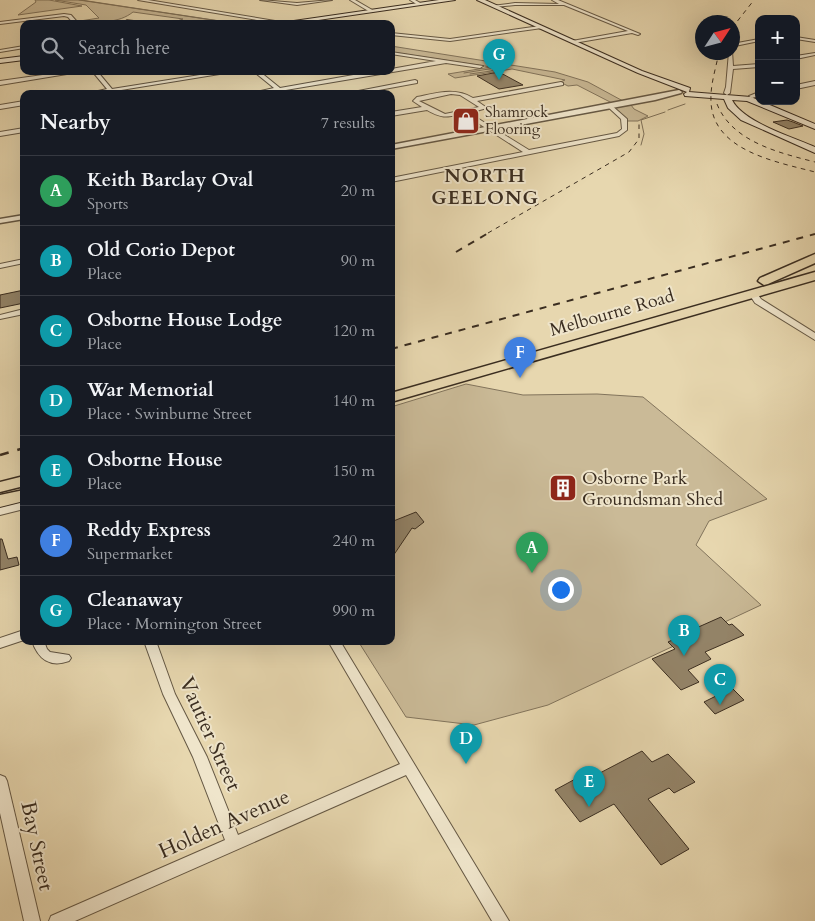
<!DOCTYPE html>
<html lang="en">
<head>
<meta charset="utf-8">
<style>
	body { margin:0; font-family:Cardo,serif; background:#20242c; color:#f1f3f6 }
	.controls { position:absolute; right:15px; top:15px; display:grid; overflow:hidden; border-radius:10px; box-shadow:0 5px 20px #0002 }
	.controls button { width:45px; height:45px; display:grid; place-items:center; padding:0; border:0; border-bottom:1px solid #363941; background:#171b24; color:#f1f3f6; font:25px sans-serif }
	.compass { position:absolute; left:695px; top:15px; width:45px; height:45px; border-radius:50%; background:#171b24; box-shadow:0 5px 20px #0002; rotate:54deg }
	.you { position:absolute; left:560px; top:589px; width:18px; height:18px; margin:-12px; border:4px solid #fff; border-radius:50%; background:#1a73e8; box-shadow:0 0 0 8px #1a73e833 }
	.badge { display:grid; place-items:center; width:32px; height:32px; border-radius:50%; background:#8c9099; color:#fff; font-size:16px; font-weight:700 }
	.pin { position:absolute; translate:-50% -41px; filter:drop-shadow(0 1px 2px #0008) }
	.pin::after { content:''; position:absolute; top:26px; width:18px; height:15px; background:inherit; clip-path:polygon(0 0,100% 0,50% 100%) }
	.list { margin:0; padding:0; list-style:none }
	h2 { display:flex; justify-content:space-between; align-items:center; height:65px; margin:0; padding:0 20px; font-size:21px }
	h2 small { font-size:16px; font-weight:400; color:#9ea1a6 }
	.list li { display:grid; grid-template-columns:32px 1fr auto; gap:15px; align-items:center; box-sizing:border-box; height:70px; padding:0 20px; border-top:1px solid #363941 }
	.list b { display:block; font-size:19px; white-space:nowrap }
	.list p { margin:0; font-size:16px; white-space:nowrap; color:#9ea1a6 }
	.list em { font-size:16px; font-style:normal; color:#9ea1a6 }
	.icon { flex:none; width:28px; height:28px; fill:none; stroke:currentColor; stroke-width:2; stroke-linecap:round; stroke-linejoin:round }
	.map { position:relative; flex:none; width:815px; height:921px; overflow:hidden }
	.search { position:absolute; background:#171b24; box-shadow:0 5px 20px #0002; left:20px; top:20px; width:375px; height:55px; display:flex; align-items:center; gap:12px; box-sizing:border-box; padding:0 18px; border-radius:10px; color:#9ea1a6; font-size:19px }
	.panel { position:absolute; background:#171b24; box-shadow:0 5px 20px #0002; left:20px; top:90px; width:375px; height:555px; border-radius:10px }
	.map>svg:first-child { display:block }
	.green { fill:#caba97; stroke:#82745c }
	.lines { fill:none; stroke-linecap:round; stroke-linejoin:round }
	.stream { stroke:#7e7058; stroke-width:1 }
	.building { fill:#94856a; stroke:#3a2d20 }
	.minor-casing { stroke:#655844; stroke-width:2 }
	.tertiary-casing { stroke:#655844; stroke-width:3 }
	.secondary-casing { stroke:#3a2d20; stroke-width:2 }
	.trunk-casing { stroke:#3a2d20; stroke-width:3 }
	.minor { fill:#efe5cb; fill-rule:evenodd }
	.tertiary { fill:#efe5cb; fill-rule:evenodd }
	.secondary { fill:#efe5cb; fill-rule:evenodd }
	.trunk { fill:#e7d7af; fill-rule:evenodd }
	.rail-far2 { stroke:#3a2d20; stroke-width:1; stroke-dasharray:4.5 4.5; stroke-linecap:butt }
	.rail-far1 { stroke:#3a2d20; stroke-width:2; stroke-dasharray:7 7; stroke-linecap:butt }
	.rail { stroke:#3a2d20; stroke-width:2.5; stroke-dasharray:9 9; stroke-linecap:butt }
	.labels { text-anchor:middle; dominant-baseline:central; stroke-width:4; stroke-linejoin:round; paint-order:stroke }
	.far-poi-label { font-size:15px; fill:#3a2d20; stroke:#efe5cb; text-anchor:start }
	.street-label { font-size:18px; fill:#3a2d20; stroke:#efe5cb }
	.poi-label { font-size:18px; fill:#3a2d20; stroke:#efe5cb; text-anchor:start }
	.far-district-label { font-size:19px; font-weight:bold; letter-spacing:1px; fill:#3a2d20; stroke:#efe5cb }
	.near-street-label { font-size:21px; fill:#3a2d20; stroke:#efe5cb }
</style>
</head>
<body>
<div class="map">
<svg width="815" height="921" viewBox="0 0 815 921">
	<rect width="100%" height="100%" fill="#e7d7af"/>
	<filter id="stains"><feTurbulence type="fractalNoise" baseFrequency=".004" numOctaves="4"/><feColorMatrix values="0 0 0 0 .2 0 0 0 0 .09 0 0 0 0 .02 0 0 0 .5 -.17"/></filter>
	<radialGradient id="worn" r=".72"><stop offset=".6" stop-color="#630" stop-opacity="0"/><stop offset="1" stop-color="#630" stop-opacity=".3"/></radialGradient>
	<!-- green -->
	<g class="green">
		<polygon points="35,0 49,0 82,6 18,15 36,2"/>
		<path d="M55 0H81L240 24H213L196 21 168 24 183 19 133 12C118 24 100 21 82 23L80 21 99 18 86 5Z"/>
		<polygon points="391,46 555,72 588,82 623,101 612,103 577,85 568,86 560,82 565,80 512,69 455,78 448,74 491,67 391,52"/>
		<polygon points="631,105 634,109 648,116 638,121 624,121 613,108"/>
		<polygon points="466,384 523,395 597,394 643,397 767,499 709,521 696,545 761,605 548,705 474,725 406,717 358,641 391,641 391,407"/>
	</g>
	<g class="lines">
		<!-- stream -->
		<g class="stream">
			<polyline points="79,0 239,24"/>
			<polyline points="503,67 508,67"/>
			<polyline points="464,73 495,68"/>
			<polyline points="470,74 491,71 499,67"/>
			<polyline points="668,110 685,104"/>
			<polyline points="641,145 644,134 641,120 665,112"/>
		</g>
	</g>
	<!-- building -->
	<g class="building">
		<polygon points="499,72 523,85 499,89 477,76"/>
		<polygon points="787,120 793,122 803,126 789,129 773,122"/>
		<polygon points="24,290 24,303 0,308 0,295"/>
		<polygon points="416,512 424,522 415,529 412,528 391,559 391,522"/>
		<polygon points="0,539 2,539 8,559 17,557 19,565 0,570"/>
		<polygon points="721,617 729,625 732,624 744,635 705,652 711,659 688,670 699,682 681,690 652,659 675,649 668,642 677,638 676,637"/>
		<polygon points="732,688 744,700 715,714 704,702"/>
		<polygon points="642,751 652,762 668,754 695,782 674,793 669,788 648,799 689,849 661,865 614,804 580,822 555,790 592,770 595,770 598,774"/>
	</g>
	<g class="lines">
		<!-- minor casing -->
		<g class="minor-casing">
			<g id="minor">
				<polygon points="138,0 148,0 287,23 281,24"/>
				<polygon points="260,0 297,3 332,0 297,5"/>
				<polygon points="350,0 355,0 374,11 370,12"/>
				<polygon points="410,0 415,0 422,4 418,5"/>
				<polygon points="552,0 558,0 640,34 638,35 632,33 574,43 572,41 628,31 564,5 515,5 494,7 492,6 515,3 559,4"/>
				<polygon points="64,14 71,15 79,24 74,24 68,17 64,16 0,24 0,22"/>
				<polygon points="127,20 147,23 149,24 125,22"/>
				<polygon points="540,26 542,28 450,41 391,35 391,33 450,39"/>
				<polygon points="796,37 815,40 815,42 796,39"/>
				<polygon points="759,39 759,41 735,46 732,48 732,44"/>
				<polygon points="24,46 24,48 0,52 0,50"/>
				<polygon points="732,51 733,66 759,64 759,67 733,69 730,93 727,95 724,93 726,87 729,52 732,52"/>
				<polygon points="391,52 483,66 480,68 446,63 262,94 248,94 274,88 253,71 259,71 280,88 376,71 391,71 391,69 436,61 391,54"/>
				<polygon points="815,53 815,55 796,59 796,56"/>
				<polygon points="71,71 85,71 0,85 0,81"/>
				<polygon points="92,71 97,71 112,89 225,71 238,71 115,91 115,94 109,92 85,94 107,89"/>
				<polygon points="415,80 417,81 417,83 357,94 343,94"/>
				<polygon points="815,81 815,85 796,89 796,85"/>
				<path d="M561 82 563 83V85L477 101 487 108 469 113 529 150 617 133 622 129 621 119 608 107 607 106 610 104 627 119V130L619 136 391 182V178L523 152 464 114C447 117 442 119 427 110L391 116V112L422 107 413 101 417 97C437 93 455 87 473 98ZM451 94 460 95 479 107 445 114 419 101Z"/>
				<polygon points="759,92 759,96 752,98 749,96"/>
				<polygon points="24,101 24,105 0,109 0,105"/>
				<polygon points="24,128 24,132 0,136 0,132"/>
				<polygon points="24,259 24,263 0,268 0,264"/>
				<polygon points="750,292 756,292 761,299 815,333 815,340 755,303 749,294"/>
				<polygon points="24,309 24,314 0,319 0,315"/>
				<polygon points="24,502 24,509 0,515 0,508"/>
				<polygon points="24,630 24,640 0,648 0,638"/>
				<path d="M32 641H44L47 649 50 652 69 655 71 658 69 661C50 668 38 659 32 641Z"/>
				<polygon points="144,641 156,641 175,694 207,757 238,835 400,764 328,641 340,641 509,921 492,921 406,775 75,921 49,921 51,916 225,840 193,757 163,694"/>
				<polygon points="0,775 5,777 7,781 40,921 24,921 0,813"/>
			</g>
		</g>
		<!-- tertiary casing -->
		<g class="tertiary-casing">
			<g id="tertiary">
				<polygon points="679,90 682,92 681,93 655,100 391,149 391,145"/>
				<polygon points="24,215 24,219 0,223 0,219"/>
			</g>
		</g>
		<!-- secondary casing -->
		<g class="secondary-casing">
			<g id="secondary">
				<polygon points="439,0 455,0 291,24 273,24"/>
				<path d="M477 0H485L642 71 690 88 689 92 751 97 815 124V129L747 101 732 100C743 122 792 137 815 147V153L741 120 728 108 724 99 685 96 684 94 687 92 638 73Z"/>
				<polygon points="24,56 24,60 0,63 0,59"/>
			</g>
		</g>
		<!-- trunk casing -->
		<g class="trunk-casing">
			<g id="trunk">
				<polygon points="815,254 815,263 768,284 764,285 758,281 760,278"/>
				<polygon points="815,272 815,280 391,402 391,393"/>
				<polygon points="24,476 24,486 0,492 0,482"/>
				<polygon points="24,490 24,501 0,507 0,495"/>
			</g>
		</g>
		<!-- minor -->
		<use href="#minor" class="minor"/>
		<!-- tertiary -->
		<use href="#tertiary" class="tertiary"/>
		<!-- secondary -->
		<use href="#secondary" class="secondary"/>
		<!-- trunk -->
		<use href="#trunk" class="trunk"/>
		<!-- rail-far2 -->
		<g class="rail-far2">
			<polyline points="732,28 754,0"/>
			<path d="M719 52C716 68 710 85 711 102 713 151 777 162 815 172"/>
			<path d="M717 104C732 142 780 153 815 162"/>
			<polyline points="488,233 629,152 639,139 639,123"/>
		</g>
		<!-- rail-far1 -->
		<g class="rail-far1">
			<polyline points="456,252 490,232"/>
			<polyline points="391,349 815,234"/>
		</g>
		<!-- rail -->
		<polyline class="rail" points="0,455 24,448"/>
	</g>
	<!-- icons -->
	<defs>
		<g id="shop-square" transform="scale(1.4375)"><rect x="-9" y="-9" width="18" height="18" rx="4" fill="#8f2418" stroke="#efe5cb"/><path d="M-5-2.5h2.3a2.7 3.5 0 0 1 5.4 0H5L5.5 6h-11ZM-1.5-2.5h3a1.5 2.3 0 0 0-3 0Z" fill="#fff"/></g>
		<g id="building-square" transform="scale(1.4375)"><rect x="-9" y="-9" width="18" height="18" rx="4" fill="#8f2418" stroke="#efe5cb"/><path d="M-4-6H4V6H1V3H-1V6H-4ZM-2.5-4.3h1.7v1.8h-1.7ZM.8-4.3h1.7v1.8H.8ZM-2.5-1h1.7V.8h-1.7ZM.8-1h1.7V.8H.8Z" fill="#fff"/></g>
	</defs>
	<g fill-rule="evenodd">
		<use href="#shop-square" x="466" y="121"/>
		<use href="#building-square" x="563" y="488"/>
	</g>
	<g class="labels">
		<!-- far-poi labels -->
		<g class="far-poi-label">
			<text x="485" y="112">Shamrock<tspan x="485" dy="17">Flooring</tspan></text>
		</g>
		<!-- street labels -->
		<g class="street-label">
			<text transform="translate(612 313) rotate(-16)">Melbourne Road</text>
		</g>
		<!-- poi labels -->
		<g class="poi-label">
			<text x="582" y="478">Osborne Park<tspan x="582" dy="21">Groundsman Shed</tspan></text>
		</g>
		<!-- far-district labels -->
		<g class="far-district-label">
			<text x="485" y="176">NORTH<tspan x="485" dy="22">GEELONG</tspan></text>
		</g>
		<!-- near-street labels -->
		<g class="near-street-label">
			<text transform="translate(210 734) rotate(66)">Vautier Street</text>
			<text transform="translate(224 824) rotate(-24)">Holden Avenue</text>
			<text transform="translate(37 846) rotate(78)">Bay Street</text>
		</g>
	</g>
	<rect width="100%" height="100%" filter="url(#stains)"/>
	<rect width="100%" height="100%" fill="url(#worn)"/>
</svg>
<div class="controls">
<button>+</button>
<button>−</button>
</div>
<svg class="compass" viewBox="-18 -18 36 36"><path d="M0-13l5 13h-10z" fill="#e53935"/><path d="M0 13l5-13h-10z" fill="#9ea1a6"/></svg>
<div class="you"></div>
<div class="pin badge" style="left:532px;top:573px;background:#2e9e5b">A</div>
<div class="pin badge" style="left:684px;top:656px;background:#0f9aa8">B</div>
<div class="pin badge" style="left:720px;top:705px;background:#0f9aa8">C</div>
<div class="pin badge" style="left:466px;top:764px;background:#0f9aa8">D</div>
<div class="pin badge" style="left:589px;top:807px;background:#0f9aa8">E</div>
<div class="pin badge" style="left:520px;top:378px;background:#3f7fe0">F</div>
<div class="pin badge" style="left:499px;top:80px;background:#0f9aa8">G</div>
<div class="search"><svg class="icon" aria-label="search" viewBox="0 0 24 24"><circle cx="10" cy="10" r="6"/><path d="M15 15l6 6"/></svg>Search here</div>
<section class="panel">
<h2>Nearby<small>7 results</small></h2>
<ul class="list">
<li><span class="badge" style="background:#2e9e5b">A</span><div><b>Keith Barclay Oval</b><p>Sports</p></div><em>20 m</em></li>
<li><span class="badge" style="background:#0f9aa8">B</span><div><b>Old Corio Depot</b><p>Place</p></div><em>90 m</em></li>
<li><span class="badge" style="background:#0f9aa8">C</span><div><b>Osborne House Lodge</b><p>Place</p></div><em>120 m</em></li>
<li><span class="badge" style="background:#0f9aa8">D</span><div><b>War Memorial</b><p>Place · Swinburne Street</p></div><em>140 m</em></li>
<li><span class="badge" style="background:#0f9aa8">E</span><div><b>Osborne House</b><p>Place</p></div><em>150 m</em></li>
<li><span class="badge" style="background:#3f7fe0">F</span><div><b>Reddy Express</b><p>Supermarket</p></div><em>240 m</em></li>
<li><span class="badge" style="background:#0f9aa8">G</span><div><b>Cleanaway</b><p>Place · Mornington Street</p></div><em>990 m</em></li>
</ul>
</section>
</div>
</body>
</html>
